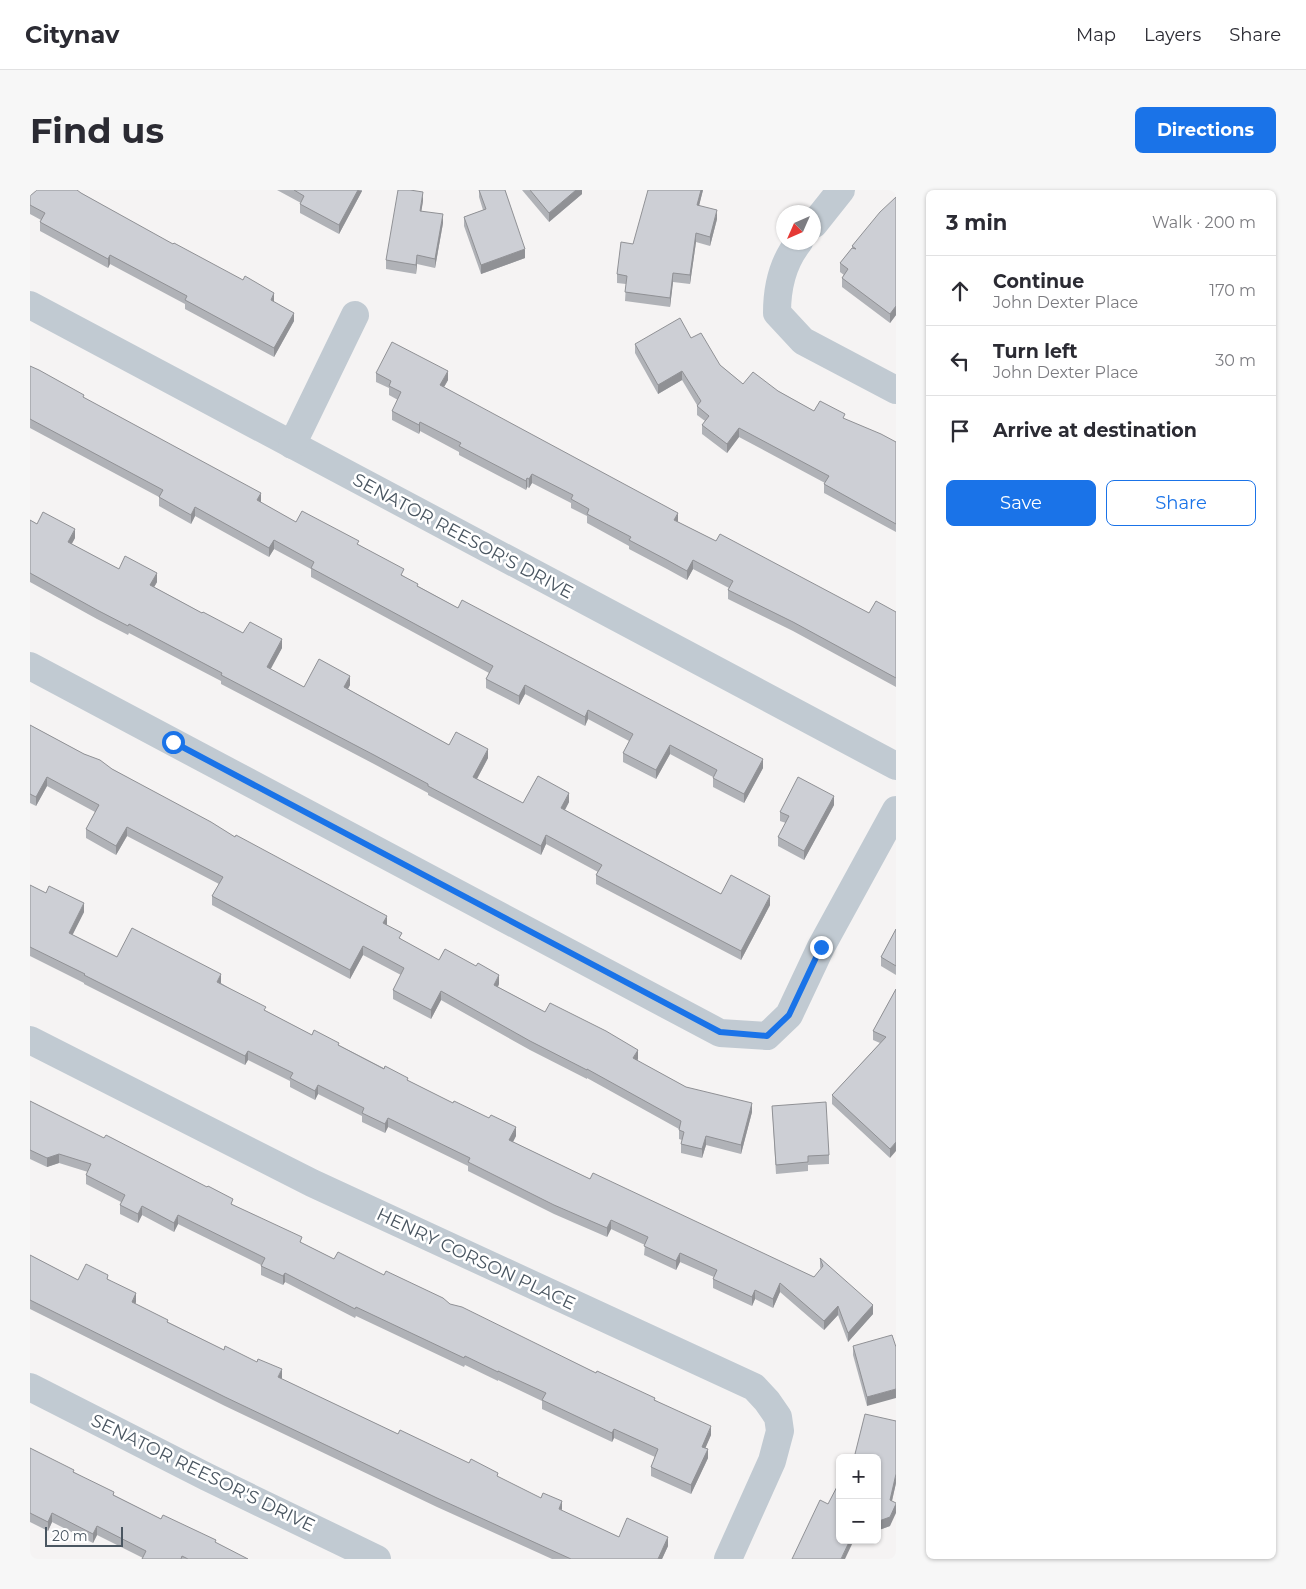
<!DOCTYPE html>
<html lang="en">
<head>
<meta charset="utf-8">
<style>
	body { margin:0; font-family:Montserrat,sans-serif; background:#f7f7f7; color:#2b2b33 }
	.controls { position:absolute; right:15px; bottom:15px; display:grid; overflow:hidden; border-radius:8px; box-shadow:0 1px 4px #0004 }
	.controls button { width:45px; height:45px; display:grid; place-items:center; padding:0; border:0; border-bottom:1px solid #e1e1e2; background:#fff; color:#2b2b33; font:25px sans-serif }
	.compass { position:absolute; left:746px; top:15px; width:45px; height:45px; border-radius:50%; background:#fff; box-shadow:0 1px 4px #0004; rotate:225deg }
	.scale { position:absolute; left:15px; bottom:12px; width:78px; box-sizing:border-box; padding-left:5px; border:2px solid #4a5661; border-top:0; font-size:14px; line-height:18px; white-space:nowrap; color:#4a5661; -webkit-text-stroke:4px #fff; paint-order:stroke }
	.stop { position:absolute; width:15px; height:15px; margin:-11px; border:4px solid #1a73e8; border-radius:50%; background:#fff }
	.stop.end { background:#1a73e8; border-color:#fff; box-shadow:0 1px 5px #0008 }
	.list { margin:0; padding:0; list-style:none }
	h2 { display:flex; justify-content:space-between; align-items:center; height:65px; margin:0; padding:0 20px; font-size:21px }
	h2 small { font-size:16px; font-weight:400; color:#7c7c81 }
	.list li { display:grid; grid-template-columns:32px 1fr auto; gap:15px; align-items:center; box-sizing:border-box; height:70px; padding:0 20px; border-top:1px solid #e1e1e2 }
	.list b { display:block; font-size:19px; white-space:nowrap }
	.list p { margin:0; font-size:16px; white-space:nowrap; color:#7c7c81 }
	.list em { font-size:16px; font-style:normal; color:#7c7c81 }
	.actions { display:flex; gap:10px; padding:15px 20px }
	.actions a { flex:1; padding:11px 0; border:1px solid #1a73e8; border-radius:8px; text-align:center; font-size:18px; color:#1a73e8 }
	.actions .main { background:#1a73e8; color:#fff }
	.icon { flex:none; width:28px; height:28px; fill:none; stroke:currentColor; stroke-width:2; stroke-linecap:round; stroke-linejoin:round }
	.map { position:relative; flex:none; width:866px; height:1369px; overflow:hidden; border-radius:8px }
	header { display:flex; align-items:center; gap:30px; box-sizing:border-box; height:70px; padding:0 25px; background:#fff; border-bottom:1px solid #e1e1e2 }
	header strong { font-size:24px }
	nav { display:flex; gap:28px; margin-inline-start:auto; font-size:18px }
	.intro { display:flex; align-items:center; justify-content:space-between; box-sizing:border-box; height:120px; padding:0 30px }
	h1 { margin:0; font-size:35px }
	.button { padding:12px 22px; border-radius:8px; background:#1a73e8; color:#fff; font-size:18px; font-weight:700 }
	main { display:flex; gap:30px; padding:0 30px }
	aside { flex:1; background:#fff; border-radius:8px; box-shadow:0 1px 4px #0004 }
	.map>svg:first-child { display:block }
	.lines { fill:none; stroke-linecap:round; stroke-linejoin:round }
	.minor { stroke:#c1cad2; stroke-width:28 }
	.wall { fill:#b0b2b7 }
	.shaded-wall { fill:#909195 }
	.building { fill:#cdcfd5; stroke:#909195 }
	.route { stroke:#1a73e8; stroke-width:6 }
	.labels { text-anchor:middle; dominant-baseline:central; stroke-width:5; stroke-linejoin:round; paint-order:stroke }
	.street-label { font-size:18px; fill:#4a5661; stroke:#fff }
</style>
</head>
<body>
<header>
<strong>Citynav</strong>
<nav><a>Map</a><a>Layers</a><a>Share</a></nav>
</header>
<div class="intro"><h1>Find us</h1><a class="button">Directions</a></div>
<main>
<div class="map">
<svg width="866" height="1369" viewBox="0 0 866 1369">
	<rect width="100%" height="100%" fill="#f5f3f3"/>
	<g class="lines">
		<!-- minor -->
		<g class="minor">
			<polyline points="784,34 811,0"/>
			<path d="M769 52C752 73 747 98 747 123L773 151 866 200"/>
			<polyline points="0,115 866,576"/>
			<polyline points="262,255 325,125"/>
			<polyline points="0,476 690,843 737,846 759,825 791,757 866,620"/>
			<polyline points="0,850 282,993 724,1197 737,1211 748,1227 750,1241 742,1271 698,1369"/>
			<polyline points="0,1197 177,1287 347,1369"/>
		</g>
	</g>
	<!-- wall -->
	<g class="wall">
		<polygon points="247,0 332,0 332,1 309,44 270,23 270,14 271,13"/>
		<polygon points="449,0 475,0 495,68 451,84 434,36 434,27 453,20 449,7"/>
		<polygon points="492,0 552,0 552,4 519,32"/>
		<polygon points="673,0 669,15 687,29 680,56 666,52 660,94 643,92 640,117 595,111 596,94 587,93 587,84 603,54"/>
		<polygon points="51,3 244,112 264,131 244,167 155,119 155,114 80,74 78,78 10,41 10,32 11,30 0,24 0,6"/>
		<polygon points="866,7 866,125 860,133 812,97 812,88 814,85 810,82 810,73 822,58 822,56"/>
		<polygon points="393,11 391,21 413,33 405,78 387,74 386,84 356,79 356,70"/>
		<polygon points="661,148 690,175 713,194 748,201 784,221 815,229 866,252 866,342 794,303 794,294 795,293 709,247 697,263 672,244 672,235 675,231 667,225 667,215 652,190 628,204 605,163 605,154"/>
		<polygon points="0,176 231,312 231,313 266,332 329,355 388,396 428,418 733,578 714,613 683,597 683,587 640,564 626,589 593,572 593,563 599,551 558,529 555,536 495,504 489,515 456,498 456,489 459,483 281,387 281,379 244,359 239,367 165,326 161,334 129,316 129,307 0,238"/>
		<polygon points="346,183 418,190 414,197 648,332 686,351 839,423 866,422 866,497 763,441 698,409 698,400 699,398 663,379 657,390 637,379 599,359 599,356 557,333 557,326 541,318 541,313 502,293 499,298 497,297 496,300 429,265 429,262 390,241 389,244 362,230 362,221 368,210 359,205 359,198 346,192"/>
		<polygon points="0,330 7,334 45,348 41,354 89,379 127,392 124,397 172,423 213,443 252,458 240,479 274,497 320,495 318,499 419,555 458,568 447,589 493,613 539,612 535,620 691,704 740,715 711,770 566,694 566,685 568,682 516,654 511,665 398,605 398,603 344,574 191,494 191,491 99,443 98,445 67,429 0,392"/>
		<polygon points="0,535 82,579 205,647 357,735 372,750 409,770 469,794 468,797 515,822 608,869 607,871 656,897 722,922 711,964 676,955 672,968 651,963 651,954 652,950 649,949 649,939 557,888 557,889 500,860 411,810 401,829 363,809 363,800 371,785 333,765 320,789 182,715 182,706 189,694 97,646 86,665 56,648 56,639 65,622 17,596 6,616 0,613"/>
		<polygon points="804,615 774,670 748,656 748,647 756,633 750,631 750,622"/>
		<polygon points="0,695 54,722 42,745 87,767 191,793 236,821 282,845 309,855 486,946 483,952 560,989 784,1087 791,1079 790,1077 790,1068 843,1124 818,1152 808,1125 794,1140 750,1102 743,1118 725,1109 722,1116 683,1098 683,1089 684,1087 650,1072 646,1080 614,1065 615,1055 581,1039 577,1047 524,1024 438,981 438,976 358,937 355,943 332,932 332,926 288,904 285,910 260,897 260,891 218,870 215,875 54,794 54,793 0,766"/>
		<polygon points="866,739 866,785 851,776 851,767"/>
		<polygon points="866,799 860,968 802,914 802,905 850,853 843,850 843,841"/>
		<polygon points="0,911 203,1015 272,1053 304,1069 354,1085 625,1210 681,1245 675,1258 678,1268 661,1304 621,1286 621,1277 625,1267 584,1248 582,1252 512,1219 512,1211 468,1190 468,1191 435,1175 434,1177 326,1126 325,1128 255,1092 253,1095 231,1085 231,1075 148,1034 144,1042 112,1025 108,1033 90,1024 90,1015 91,1012 56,994 56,985 58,982 29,973 17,977 0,969"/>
		<polygon points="742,916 799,965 799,974 778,975 778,981 746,984"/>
		<polygon points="0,1065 48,1090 78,1089 106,1112 105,1114 138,1132 251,1189 368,1244 468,1287 532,1321 589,1347 638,1356 632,1369 522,1369 407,1317 195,1216 0,1119"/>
		<polygon points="823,1156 865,1157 837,1216 823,1165"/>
		<polygon points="866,1231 866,1293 862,1311 860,1336 849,1340 847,1339 847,1268"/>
		<polygon points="0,1258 44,1282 84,1305 131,1329 186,1353 218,1369 112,1369 113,1368 67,1345 63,1353 22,1332 18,1341 0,1332"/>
	</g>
	<!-- shaded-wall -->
	<g class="shaded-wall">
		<polygon points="328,0 332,1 309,44 309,35"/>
		<polygon points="546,0 552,0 552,4 519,32 519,23"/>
		<polygon points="671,0 673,0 667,24 667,15"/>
		<polygon points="393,2 393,11 390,30 390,21"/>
		<polygon points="687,20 687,29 680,56 680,47"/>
		<polygon points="413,24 413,33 405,78 405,69"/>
		<polygon points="666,43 666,52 660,94 660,85"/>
		<polygon points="495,59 495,68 451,84 451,75"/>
		<polygon points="80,65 80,74 78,78 78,69"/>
		<polygon points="387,65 387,74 386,84 386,75"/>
		<polygon points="643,83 643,92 640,117 640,108"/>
		<polygon points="244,103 244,112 241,110"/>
		<polygon points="866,116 866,125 860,133 860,124"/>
		<polygon points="264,123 264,131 244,167 244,158"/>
		<polygon points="418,181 418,190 410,204 410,195"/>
		<polygon points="652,181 652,190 628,204 628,195"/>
		<polygon points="390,232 390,241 389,244 389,235"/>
		<polygon points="709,238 709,247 697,263 697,254"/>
		<polygon points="502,284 502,293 499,298 499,289"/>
		<polygon points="497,288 497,297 496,300 496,291"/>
		<polygon points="231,303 231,312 227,319 227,310"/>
		<polygon points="165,317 165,326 161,334 161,325"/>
		<polygon points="648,323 648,332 644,330"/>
		<polygon points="45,339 45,348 38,361 38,352"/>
		<polygon points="244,350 244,359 239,367 239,358"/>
		<polygon points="663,370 663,379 657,390 657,381"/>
		<polygon points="127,383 127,392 120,404 120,395"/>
		<polygon points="252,449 252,458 237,486 237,477"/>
		<polygon points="320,486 320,495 314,506 314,497"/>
		<polygon points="495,495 495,504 489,515 489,506"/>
		<polygon points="558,520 558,529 555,536 555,527"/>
		<polygon points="640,555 640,564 626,589 626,580"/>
		<polygon points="458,559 458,568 443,596 443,587"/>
		<polygon points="733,569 733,578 714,613 714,604"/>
		<polygon points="17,587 17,596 6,616 6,607"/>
		<polygon points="539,603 539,612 531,627 531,618"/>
		<polygon points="804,606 804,615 774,670 774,661"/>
		<polygon points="97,637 97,646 86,665 86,656"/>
		<polygon points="516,645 516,654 511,665 511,656"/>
		<polygon points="740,706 740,715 711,770 711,761"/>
		<polygon points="54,713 54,722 39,752 39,743"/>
		<polygon points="357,726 357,735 353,742 353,733"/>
		<polygon points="333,756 333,765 320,789 320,780"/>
		<polygon points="191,784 191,793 187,800 187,792"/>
		<polygon points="469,785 469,794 464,804 464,795"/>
		<polygon points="411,801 411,810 401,829 401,820"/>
		<polygon points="608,860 608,869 603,877 603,868"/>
		<polygon points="218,861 218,870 215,875 215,866"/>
		<polygon points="288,895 288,904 285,910 285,901"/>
		<polygon points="722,913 722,922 711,964 711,955"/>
		<polygon points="358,928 358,937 355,943 355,934"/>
		<polygon points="486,937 486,946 479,959 479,950"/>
		<polygon points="676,946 676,955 672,968 672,959"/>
		<polygon points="866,952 866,961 860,968 860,959"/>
		<polygon points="29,964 29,973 17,977 17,968"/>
		<polygon points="112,1016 112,1025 108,1033 108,1024"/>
		<polygon points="148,1025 148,1034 144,1042 144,1033"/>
		<polygon points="581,1030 581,1039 577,1047 577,1038"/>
		<polygon points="650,1063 650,1072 646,1080 646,1071"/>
		<polygon points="255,1083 255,1092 253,1095 253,1086"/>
		<polygon points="750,1093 750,1102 743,1118 743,1109"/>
		<polygon points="725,1100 725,1109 722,1116 722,1107"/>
		<polygon points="106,1103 106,1112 102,1121 102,1112"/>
		<polygon points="843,1115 843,1124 818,1152 818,1143"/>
		<polygon points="808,1116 808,1125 794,1140 794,1131"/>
		<polygon points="252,1179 252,1188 248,1196 248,1187"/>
		<polygon points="866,1199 866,1208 837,1216 837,1207"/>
		<polygon points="681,1236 681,1245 672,1266 672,1257"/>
		<polygon points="584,1239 584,1248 582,1252 582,1243"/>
		<polygon points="678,1259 678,1268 661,1304 661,1295"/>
		<polygon points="866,1284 866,1293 860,1319 860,1310"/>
		<polygon points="532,1311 532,1320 529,1319"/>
		<polygon points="866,1314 866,1323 860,1336 849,1340 849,1331"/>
		<polygon points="22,1323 22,1332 18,1341 18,1332"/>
		<polygon points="67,1336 67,1345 63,1353 63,1344"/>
		<polygon points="638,1347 638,1356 632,1369 628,1369"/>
		<polygon points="820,1350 824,1350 815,1369 811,1369"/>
	</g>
	<!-- building -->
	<g class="building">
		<polygon points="7,0 47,0 51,3 143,54 144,53 213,90 215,86 244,103 241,110 264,123 244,158 155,110 157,106 80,65 78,69 10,32 15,23 0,15 0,6"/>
		<polygon points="264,0 328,0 309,35 270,14 274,6"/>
		<polygon points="368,0 380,0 393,2 390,21 413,24 405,69 387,65 386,75 356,70"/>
		<polygon points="449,0 475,0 495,59 451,75 434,27 456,19"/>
		<polygon points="500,0 546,0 519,23"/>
		<polygon points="618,0 671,0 667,15 687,20 680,47 666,43 660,85 643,83 640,108 595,102 597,86 587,84 591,52 603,54"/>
		<polygon points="866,7 866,116 860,124 812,88 818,79 810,73 822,58 826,59 822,56 850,22"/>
		<polygon points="650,128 661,148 671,143 690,175 713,194 723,182 748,201 784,221 790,211 815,224 813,228 851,244 866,252 866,334 794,294 799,286 709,238 697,254 672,235 679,226 667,216 671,211 652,181 628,195 605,154"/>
		<polygon points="362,152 418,181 410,195 648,323 644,330 686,351 690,344 839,423 846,411 866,422 866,488 763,432 698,400 703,391 663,370 657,381 637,370 599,350 601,347 557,324 559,319 541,309 543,305 502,284 499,289 497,288 496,291 429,256 431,253 390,232 389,235 362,221 371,202 359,196 361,191 346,183"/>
		<polygon points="0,176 9,180 54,205 53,207 231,303 227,310 266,332 272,321 329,351 327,354 374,379 371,385 388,394 387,396 428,418 432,410 733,569 714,604 683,588 687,580 640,555 626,580 593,563 603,544 558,520 555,527 495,495 489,506 456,489 463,476 281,378 284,372 244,350 239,358 165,317 161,325 129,307 133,300 0,229"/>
		<polygon points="13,322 45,339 38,352 89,379 95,366 127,383 120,395 172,423 173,422 213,443 220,432 252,449 237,477 274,497 289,469 320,486 314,497 419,555 426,542 458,559 443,587 493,613 508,586 539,603 531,618 691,704 701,685 740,706 711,761 566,685 572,675 516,645 511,656 398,596 398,594 344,565 191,485 192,483 99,434 98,436 67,420 0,383 0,330 7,334"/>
		<polygon points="0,535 54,564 70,570 82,579 181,632 205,647 206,645 357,726 353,733 372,743 369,748 409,770 415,759 446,776 448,773 469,785 464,795 515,822 520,813 576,841 608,860 603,868 656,897 722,913 711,955 676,946 672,959 651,954 654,942 649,940 651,931 557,879 557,880 500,851 411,801 401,820 363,800 374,778 333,756 320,780 182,706 193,687 97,637 86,656 56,639 69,615 17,587 6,607 0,604"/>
		<polygon points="768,587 804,606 774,661 748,647 759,626 750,622"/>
		<polygon points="0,695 16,703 19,696 54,713 39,743 87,767 102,738 191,784 187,792 236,817 234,820 282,845 284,840 309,853 308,855 354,879 355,876 378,888 377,890 423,913 424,911 459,928 461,925 486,937 479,950 560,989 563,983 784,1087 793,1076 790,1068 843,1115 818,1143 808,1116 794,1131 750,1093 743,1109 725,1100 722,1107 683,1089 687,1080 650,1063 646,1071 614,1056 618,1047 581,1030 577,1038 524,1015 438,972 440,968 358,928 355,934 332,923 334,918 288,895 285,901 260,888 263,883 218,861 215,866 54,785 55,784 0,757"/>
		<polygon points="866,739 866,776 851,767"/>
		<polygon points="866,799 866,952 860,959 802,905 856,847 843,841"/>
		<polygon points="0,911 74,948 76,945 177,997 178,996 203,1009 201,1014 272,1047 270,1052 304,1069 308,1062 354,1085 356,1081 413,1108 420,1114 432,1117 566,1183 567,1181 625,1208 624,1210 681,1236 672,1257 678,1259 661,1295 621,1277 628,1259 584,1239 582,1243 512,1210 516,1203 468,1181 468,1182 435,1166 434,1168 326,1117 325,1119 255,1083 253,1086 231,1076 235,1068 148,1025 144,1033 112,1016 108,1024 90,1015 95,1005 56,985 61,974 29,964 17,968 0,960"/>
		<polygon points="796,912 799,965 778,966 778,972 746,975 742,916"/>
		<polygon points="0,1065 48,1090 56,1074 78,1085 77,1089 106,1103 102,1112 138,1130 137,1132 194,1160 195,1156 227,1172 228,1169 252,1179 248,1187 368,1244 370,1240 439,1273 441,1269 468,1283 467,1286 511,1308 513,1303 532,1311 529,1319 589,1347 597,1328 638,1347 628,1369 541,1369 407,1308 195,1207 0,1110"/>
		<polygon points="862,1145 866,1157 866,1199 837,1207 823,1156"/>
		<polygon points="835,1224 866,1231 866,1284 860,1310 866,1313 866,1314 860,1327 849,1331 847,1330 847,1268 824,1268"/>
		<polygon points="0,1258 44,1280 43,1282 84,1302 83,1305 131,1329 133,1325 186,1350 185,1352 218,1369 158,1369 152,1366 151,1369 112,1369 116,1361 67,1336 63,1344 22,1323 18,1332 0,1323"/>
		<polygon points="810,1291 810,1350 820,1350 811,1369 762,1369 790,1310 798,1314"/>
	</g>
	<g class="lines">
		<!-- route -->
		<polyline class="route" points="143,552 690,842 737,846 759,825 791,757"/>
	</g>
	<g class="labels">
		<!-- street labels -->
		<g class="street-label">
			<text transform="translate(433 346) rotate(28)">SENATOR REESOR'S DRIVE</text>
			<text transform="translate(446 1069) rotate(25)">HENRY CORSON PLACE</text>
			<text transform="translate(173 1283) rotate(26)">SENATOR REESOR'S DRIVE</text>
		</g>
	</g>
</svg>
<div class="controls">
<button>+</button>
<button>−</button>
</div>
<svg class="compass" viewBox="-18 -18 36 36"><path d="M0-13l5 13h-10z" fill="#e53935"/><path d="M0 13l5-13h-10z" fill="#7c7c81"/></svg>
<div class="scale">20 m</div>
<div class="stop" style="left:143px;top:552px"></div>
<div class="stop end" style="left:791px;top:757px"></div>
</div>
<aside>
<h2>3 min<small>Walk · 200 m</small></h2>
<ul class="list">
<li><svg class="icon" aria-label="ahead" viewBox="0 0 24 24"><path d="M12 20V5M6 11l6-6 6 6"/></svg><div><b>Continue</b><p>John Dexter Place</p></div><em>170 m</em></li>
<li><svg class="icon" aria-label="left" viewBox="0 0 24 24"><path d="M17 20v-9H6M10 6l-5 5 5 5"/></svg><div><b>Turn left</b><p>John Dexter Place</p></div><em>30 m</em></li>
<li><svg class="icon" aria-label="arrive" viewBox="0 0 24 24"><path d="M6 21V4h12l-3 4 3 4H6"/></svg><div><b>Arrive at destination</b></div></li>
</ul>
<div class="actions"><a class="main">Save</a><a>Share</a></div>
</aside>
</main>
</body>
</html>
